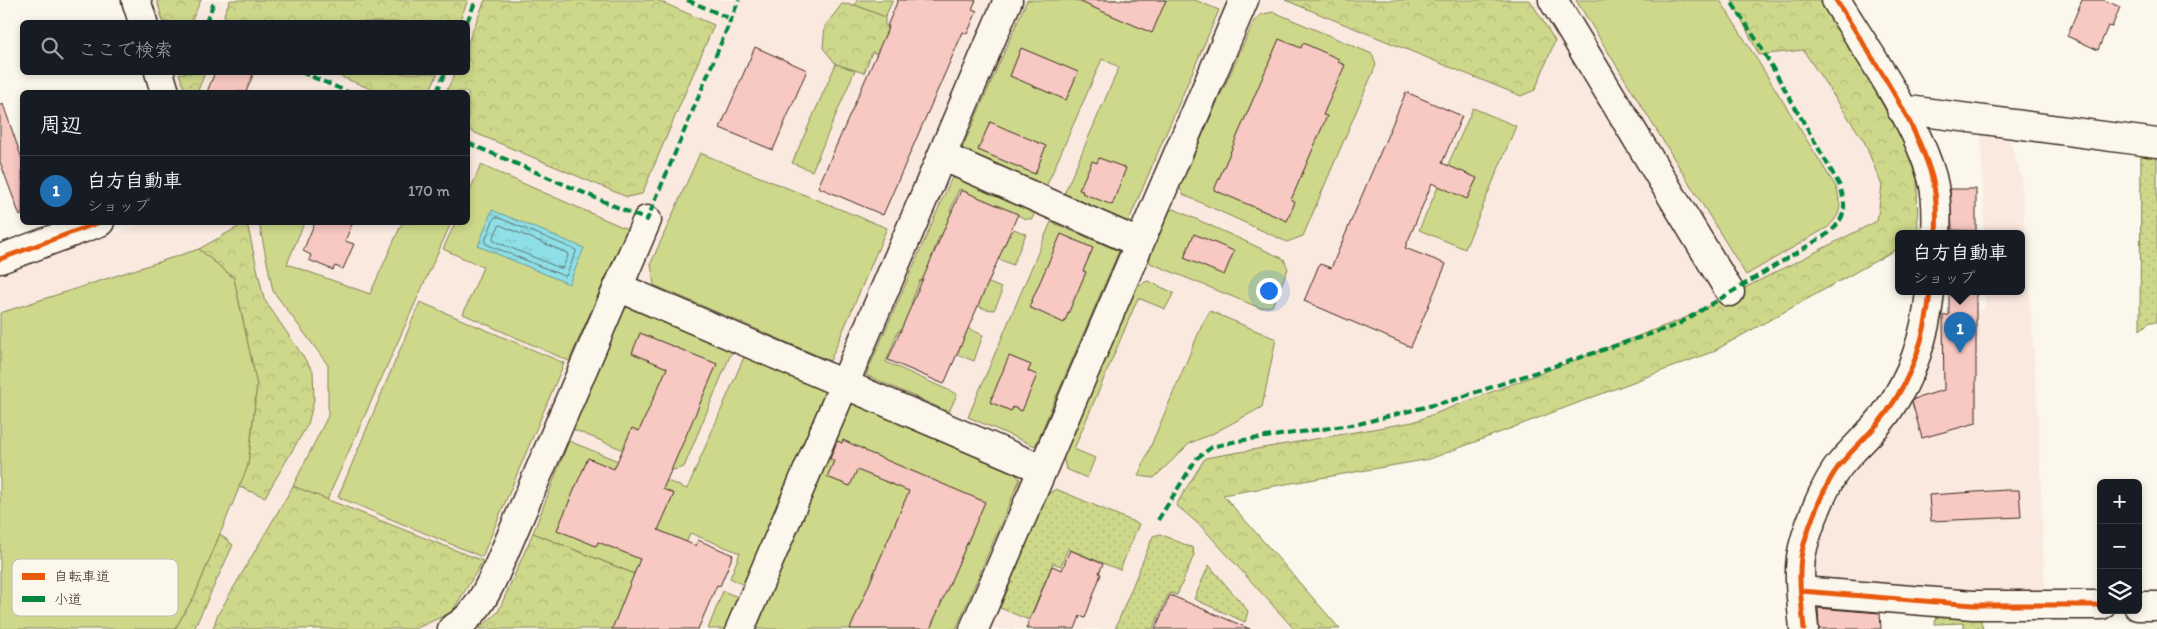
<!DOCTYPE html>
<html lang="ja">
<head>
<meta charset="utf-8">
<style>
	body { margin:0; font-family:Itim,"Klee One",sans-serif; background:#242831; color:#f1f3f6 }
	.controls { position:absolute; right:15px; bottom:15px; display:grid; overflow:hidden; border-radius:8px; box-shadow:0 2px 8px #0003 }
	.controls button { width:45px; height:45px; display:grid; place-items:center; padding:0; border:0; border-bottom:1px solid #363941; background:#171b24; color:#f1f3f6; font:25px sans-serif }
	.you { position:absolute; left:1268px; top:290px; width:18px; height:18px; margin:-12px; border:4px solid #fff; border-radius:50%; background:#1a73e8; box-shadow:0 0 0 8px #1a73e833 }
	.badge { display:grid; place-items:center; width:32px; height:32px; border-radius:50%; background:#1f6fb2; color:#fff; font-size:16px; font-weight:700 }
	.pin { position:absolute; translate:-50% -41px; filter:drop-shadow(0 1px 2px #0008) }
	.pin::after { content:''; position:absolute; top:26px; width:18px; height:15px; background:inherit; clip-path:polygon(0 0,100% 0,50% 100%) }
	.popup { position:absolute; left:1895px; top:230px; width:130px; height:65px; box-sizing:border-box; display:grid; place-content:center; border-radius:8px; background:#171b24; filter:drop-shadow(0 1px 4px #0005); font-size:16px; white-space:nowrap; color:#9ea1a6 }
	.popup b { font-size:19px; color:#f1f3f6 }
	.popup::after { content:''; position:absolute; left:50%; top:100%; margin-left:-10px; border:10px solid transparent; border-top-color:#171b24 }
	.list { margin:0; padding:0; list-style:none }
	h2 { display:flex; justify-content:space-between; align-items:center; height:65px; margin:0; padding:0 20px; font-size:21px }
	h2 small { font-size:16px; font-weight:400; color:#9ea1a6 }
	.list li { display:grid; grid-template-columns:32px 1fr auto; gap:15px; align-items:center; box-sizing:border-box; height:70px; padding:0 20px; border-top:1px solid #363941 }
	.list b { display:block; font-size:19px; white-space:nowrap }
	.list p { margin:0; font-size:16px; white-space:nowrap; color:#9ea1a6 }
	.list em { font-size:16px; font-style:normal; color:#9ea1a6 }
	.icon { flex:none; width:28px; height:28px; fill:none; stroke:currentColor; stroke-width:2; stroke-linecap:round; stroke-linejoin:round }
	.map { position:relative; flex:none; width:2157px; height:629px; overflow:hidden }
	.search { position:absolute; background:#171b24; box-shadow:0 2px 8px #0003; left:20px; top:20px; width:450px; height:55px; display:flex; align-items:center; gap:12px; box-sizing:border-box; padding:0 18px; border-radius:8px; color:#9ea1a6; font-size:19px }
	.panel { position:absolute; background:#171b24; box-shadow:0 2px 8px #0003; left:20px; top:90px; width:450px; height:135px; border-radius:8px }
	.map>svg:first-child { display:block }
	.built { fill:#fae9df }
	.grass { fill:#cdd88b; stroke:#848154 }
	.forest { fill:url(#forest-crowns); stroke:#848154 }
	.garden { fill:url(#garden-dots); stroke:#848154 }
	.water { fill:url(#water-ripples); stroke:#6d9797 }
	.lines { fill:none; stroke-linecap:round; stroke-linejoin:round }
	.shore { stroke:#5c726e; stroke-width:1 }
	.building { fill:#f8c8c2; stroke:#3b2a1e }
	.minor-casing { stroke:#3b2a1e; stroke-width:31 }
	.minor { stroke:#fbf7ec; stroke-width:28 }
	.quiet { stroke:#00873e; stroke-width:4; stroke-dasharray:8 4; stroke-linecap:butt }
	.cycleway-casing { stroke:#fbf7ec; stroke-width:8 }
	.cycleway { stroke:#e8590c; stroke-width:5 }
	.key { fill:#fbf7ec; stroke:#c1baae; stroke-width:1 }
	.key-label { font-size:14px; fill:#3b2a1e }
</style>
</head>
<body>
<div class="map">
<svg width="2157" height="629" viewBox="0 0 2157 629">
	<defs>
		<pattern id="forest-crowns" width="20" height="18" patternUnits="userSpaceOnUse" patternTransform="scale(1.25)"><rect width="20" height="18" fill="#cdd88b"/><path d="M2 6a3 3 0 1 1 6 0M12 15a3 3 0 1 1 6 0" fill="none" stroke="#b1ba78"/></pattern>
		<pattern id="garden-dots" width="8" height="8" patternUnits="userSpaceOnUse" patternTransform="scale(1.25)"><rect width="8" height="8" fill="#cdd88b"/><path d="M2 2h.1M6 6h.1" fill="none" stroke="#b1ba78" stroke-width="1.8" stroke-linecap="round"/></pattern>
		<pattern id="water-ripples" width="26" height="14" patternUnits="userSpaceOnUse" patternTransform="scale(1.25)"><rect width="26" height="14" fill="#8edfe7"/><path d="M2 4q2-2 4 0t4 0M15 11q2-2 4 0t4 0" fill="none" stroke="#7bc0c6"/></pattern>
	</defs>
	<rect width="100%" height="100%" fill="#fbf7ec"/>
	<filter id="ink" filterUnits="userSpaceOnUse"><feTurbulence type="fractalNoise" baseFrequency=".02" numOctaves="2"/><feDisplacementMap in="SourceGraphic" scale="10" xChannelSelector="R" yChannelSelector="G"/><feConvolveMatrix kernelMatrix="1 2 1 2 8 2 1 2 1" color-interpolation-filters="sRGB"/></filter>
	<g filter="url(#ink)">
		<!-- built -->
		<g class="built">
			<polygon points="150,0 1819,0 1849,44 1904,143 1917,179 1918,234 1899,234 1899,248 1712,352 1430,459 1223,495 1340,629 0,629 0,272 146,223 468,222 468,92 179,92 173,73 468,72 468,22 157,22"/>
			<polygon points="1981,132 2008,135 2021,175 2038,414 2045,595 1860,589 1820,581 1812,561 1818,532 1856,468 1887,431 1937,313 1985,309 1985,292 2021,292 2021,234 1984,234"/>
		</g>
		<!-- grass -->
		<g class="grass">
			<polygon points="857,0 893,0 885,17 855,5"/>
			<polygon points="1027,0 1195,0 1219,10 1128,222 1064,194 1119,67 1102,59 1046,187 961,151"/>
			<path d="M1576 0H1720L1836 187C1842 206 1842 213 1828 227L1746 275Z"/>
			<polygon points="1274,12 1372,54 1376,65 1303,236 1287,242 1184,195 1179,187 1254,21 1262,14"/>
			<polygon points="836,64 855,70 812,171 792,163"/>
			<polygon points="1473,108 1516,126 1465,249 1419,230"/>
			<polygon points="700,153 887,228 830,361 654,285 651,263"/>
			<polygon points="481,165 627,229 569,361 463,314 483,267 443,249 455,223 468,222 468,195"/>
			<polygon points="952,177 1036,210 1032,219 1026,219 959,189 950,211 1010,236 1014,229 1026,234 1013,265 940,235 931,258 1001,288 1001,295 994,310 985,309 920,280 911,303 983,335 974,361 898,331 886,362 957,394 949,412 866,375"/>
			<polygon points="1174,209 1284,259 1288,269 1272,306 1260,308 1150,263 1149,257 1168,211"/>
			<polygon points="1051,222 1119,251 1035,446 968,417"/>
			<polygon points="259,223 304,223 287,264 370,294 402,223 451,223 327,500 293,486 328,416 328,365 273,291"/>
			<polygon points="199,249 234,278 257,385 248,466 195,595 175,629 0,629 0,313"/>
			<polygon points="1148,281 1174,293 1165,309 1138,298 1074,449 1095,458 1087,478 1066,469 1062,452 1136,286"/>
			<polygon points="420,302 564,363 482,557 338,497"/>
			<polygon points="630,305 732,351 684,467 673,470 572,429 620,313"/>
			<polygon points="1210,311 1276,339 1262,407 1212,434 1190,443 1154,478 1138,476 1202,325"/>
			<polygon points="744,357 826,389 829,398 749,588 730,578 740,553 690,533 682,554 635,574 533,533 569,441 687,489"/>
			<polygon points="851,403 1012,471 1020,479 956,629 751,629 843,407"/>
			<polygon points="723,591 743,599 731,629 708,629"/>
		</g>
		<!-- forest -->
		<g class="forest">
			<polygon points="157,0 201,0 191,22 163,22"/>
			<polygon points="230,0 468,0 459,22 227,22 224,14"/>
			<polygon points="485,0 657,0 714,25 642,194 627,197 468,130 468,92 446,92 455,73 468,72 468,42"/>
			<polygon points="1285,0 1530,0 1555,41 1535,90 1521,96"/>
			<polygon points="1732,0 1819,0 1849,44 1904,143 1917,179 1918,234 1899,234 1899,248 1712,352 1430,459 1223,495 1340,629 1294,629 1202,527 1176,505 1205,458 1413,422 1685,318 1877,221 1882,186 1864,141 1803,50 1759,55"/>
			<polygon points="842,4 855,5 885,17 885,25 896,37 897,61 872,52 864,73 836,64 823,48 825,26"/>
			<polygon points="179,73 205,73 198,90 202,92 185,92"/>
			<polygon points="332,73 438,73 429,92 378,92"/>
			<polygon points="245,223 247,223 264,299 313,371 314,400 308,424 265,497 239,487 248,466 257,385 234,278 199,249"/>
			<polygon points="293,486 483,561 452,612 415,629 213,629 217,616"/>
			<polygon points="533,533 669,588 652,629 479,629 498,612"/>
			<polygon points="220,534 233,545 194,629 175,629 195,595"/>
		</g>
		<!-- garden -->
		<g class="garden">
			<polygon points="2141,154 2157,157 2157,322 2150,322 2140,330"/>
			<polygon points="1056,489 1139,524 1120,570 1068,549 1061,566 1053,563 1029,620 1000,608 1046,495"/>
			<polygon points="1160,534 1193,548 1194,555 1177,595 1169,593 1153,629 1115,629 1153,536"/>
			<polygon points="1209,565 1248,611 1245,622 1194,599"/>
			<polygon points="1936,614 1980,618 1983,629 1964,629 1964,623 1935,624"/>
		</g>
		<!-- water -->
		<polygon class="water" points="492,210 584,248 569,284 478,246"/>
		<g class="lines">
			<!-- shore -->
			<g class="shore">
				<polygon points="497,217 576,250 576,252 566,276 564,276 486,244 485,241 494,218"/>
				<polygon points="500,225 567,253 568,256 563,267 560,268 494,241 493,238"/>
			</g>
		</g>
		<!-- building -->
		<g class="building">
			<polygon points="898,0 976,0 972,9 977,11 967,34 963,32 883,215 818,187 889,26 887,26"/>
			<polygon points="1076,0 1166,0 1152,33"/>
			<polygon points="2082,0 2104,0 2120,7 2112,27 2108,26 2098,50 2067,36"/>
			<polygon points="1279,39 1301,48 1303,43 1339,59 1338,62 1345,65 1323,115 1327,116 1291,200 1295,202 1287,221 1214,190"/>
			<polygon points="755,47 807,70 773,150 720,128"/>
			<polygon points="1021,48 1078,72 1066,100 1010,76"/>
			<polygon points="215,72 254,72 246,92 207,92"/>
			<polygon points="1406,92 1462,116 1442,163 1477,178 1467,199 1432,183 1405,248 1446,264 1411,347 1304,301 1319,265 1320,264 1331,268"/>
			<polygon points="3,104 22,159 22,215 20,216 0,162 0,105"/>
			<polygon points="990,122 1046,146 1035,174 978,150"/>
			<polygon points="1099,158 1126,168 1112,205 1082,193 1083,191 1079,190 1092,161 1097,163"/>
			<polygon points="1950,189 1976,189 1976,231 1952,230"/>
			<polygon points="961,190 1018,214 944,384 888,360"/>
			<polygon points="315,222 353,222 345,241 354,244 343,269 335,266 333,270 309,260 311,255 303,251"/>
			<polygon points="1061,234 1093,248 1083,271 1086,272 1064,323 1029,307"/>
			<polygon points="1194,234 1234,251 1224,275 1184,258"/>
			<polygon points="1949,292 1976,292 1976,423 1922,438 1912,402 1914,399 1944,390 1943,316 1949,315"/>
			<polygon points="640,333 717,364 663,489 674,494 658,530 696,546 698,540 733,555 720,586 717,585 698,629 612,629 640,559 598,542 596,546 557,530 588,458 614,469 632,428 639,431 667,368 632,353"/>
			<polygon points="1009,356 1031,365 1028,371 1037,375 1022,411 1013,407 1011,411 990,402"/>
			<polygon points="843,440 865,450 865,451 985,502 930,629 850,629 909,491 857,470 850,486 827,477 834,461 830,459 837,441 842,443"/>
			<polygon points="2007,490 2019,490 2021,517 1931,521 1929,495"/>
			<polygon points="1070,550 1103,564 1099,573 1101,574 1085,618 1080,616 1075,629 1026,629 1052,566 1062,570"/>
			<polygon points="1170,595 1250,629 1155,629"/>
			<polygon points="1818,608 1880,613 1881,629 1819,629"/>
		</g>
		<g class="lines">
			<!-- minor casing -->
			<g class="minor-casing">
				<g id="minor">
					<polyline points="136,0 143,22"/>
					<polyline points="1553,0 1730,292"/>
					<path d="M1836 0C1869 54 1915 118 1932 177 1937 196 1937 216 1936 234"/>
					<polyline points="159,72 165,92"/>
					<polyline points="1901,109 2157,143"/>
					<polyline points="942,156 1139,243"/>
					<polyline points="0,259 100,222"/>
					<polyline points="618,287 1042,469"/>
					<polyline points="1801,591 1973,605 2101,605"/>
					<polyline points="2138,606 2157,606"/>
					<path d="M452 629C474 617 485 596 495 574L647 220"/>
					<polyline points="740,629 1008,0"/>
					<polyline points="974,629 1244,0"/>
					<path d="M1804 629C1802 605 1798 581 1801 557 1805 533 1824 485 1839 466 1854 447 1873 432 1887 412 1912 377 1926 334 1930 292"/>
				</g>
			</g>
			<!-- minor -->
			<use href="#minor" class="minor"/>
			<!-- quiet -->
			<g class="quiet">
				<polyline points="687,0 731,19"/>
				<polyline points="206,22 215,0"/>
				<polyline points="467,22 476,0"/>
				<polyline points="301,72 348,92"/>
				<polyline points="437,92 445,72"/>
				<polyline points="468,143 647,220 739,0"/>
				<path d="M1158 520 1197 458 1212 447 1237 441 1358 424 1453 400 1677 325 1829 233C1846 217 1847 208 1840 186L1759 44 1730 0"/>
			</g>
			<!-- cycleway casing -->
			<g class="cycleway-casing">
				<g id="cycleway">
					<path d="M1836 0C1869 54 1915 118 1932 177 1937 196 1937 216 1936 234"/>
					<polyline points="0,259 100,222"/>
					<polyline points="1801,591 1973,605 2101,605"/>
					<path d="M1804 629C1802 605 1798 581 1801 557 1805 533 1824 485 1839 466 1854 447 1873 432 1887 412 1912 377 1926 334 1930 292"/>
				</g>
			</g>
			<!-- cycleway -->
			<use href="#cycleway" class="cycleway"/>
		</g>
	</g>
	<!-- legend -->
	<rect x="12" y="559" width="166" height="57" rx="8" class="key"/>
	<rect x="22" y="573" width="23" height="7" fill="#e8590c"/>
	<rect x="22" y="596" width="23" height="6" fill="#00873e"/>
	<g class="key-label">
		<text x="54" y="581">自転車道</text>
		<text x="54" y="604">小道</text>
	</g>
</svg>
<div class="controls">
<button>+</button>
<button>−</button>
<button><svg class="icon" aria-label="layers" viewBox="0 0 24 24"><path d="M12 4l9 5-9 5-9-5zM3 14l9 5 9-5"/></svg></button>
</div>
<div class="you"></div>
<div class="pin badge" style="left:1960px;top:353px">1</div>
<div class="popup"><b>白方自動車</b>ショップ</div>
<div class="search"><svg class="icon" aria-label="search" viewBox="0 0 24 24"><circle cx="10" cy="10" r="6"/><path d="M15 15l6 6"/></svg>ここで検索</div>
<section class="panel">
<h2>周辺<small></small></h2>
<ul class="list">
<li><span class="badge">1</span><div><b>白方自動車</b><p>ショップ</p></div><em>170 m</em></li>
</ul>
</section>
</div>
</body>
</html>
